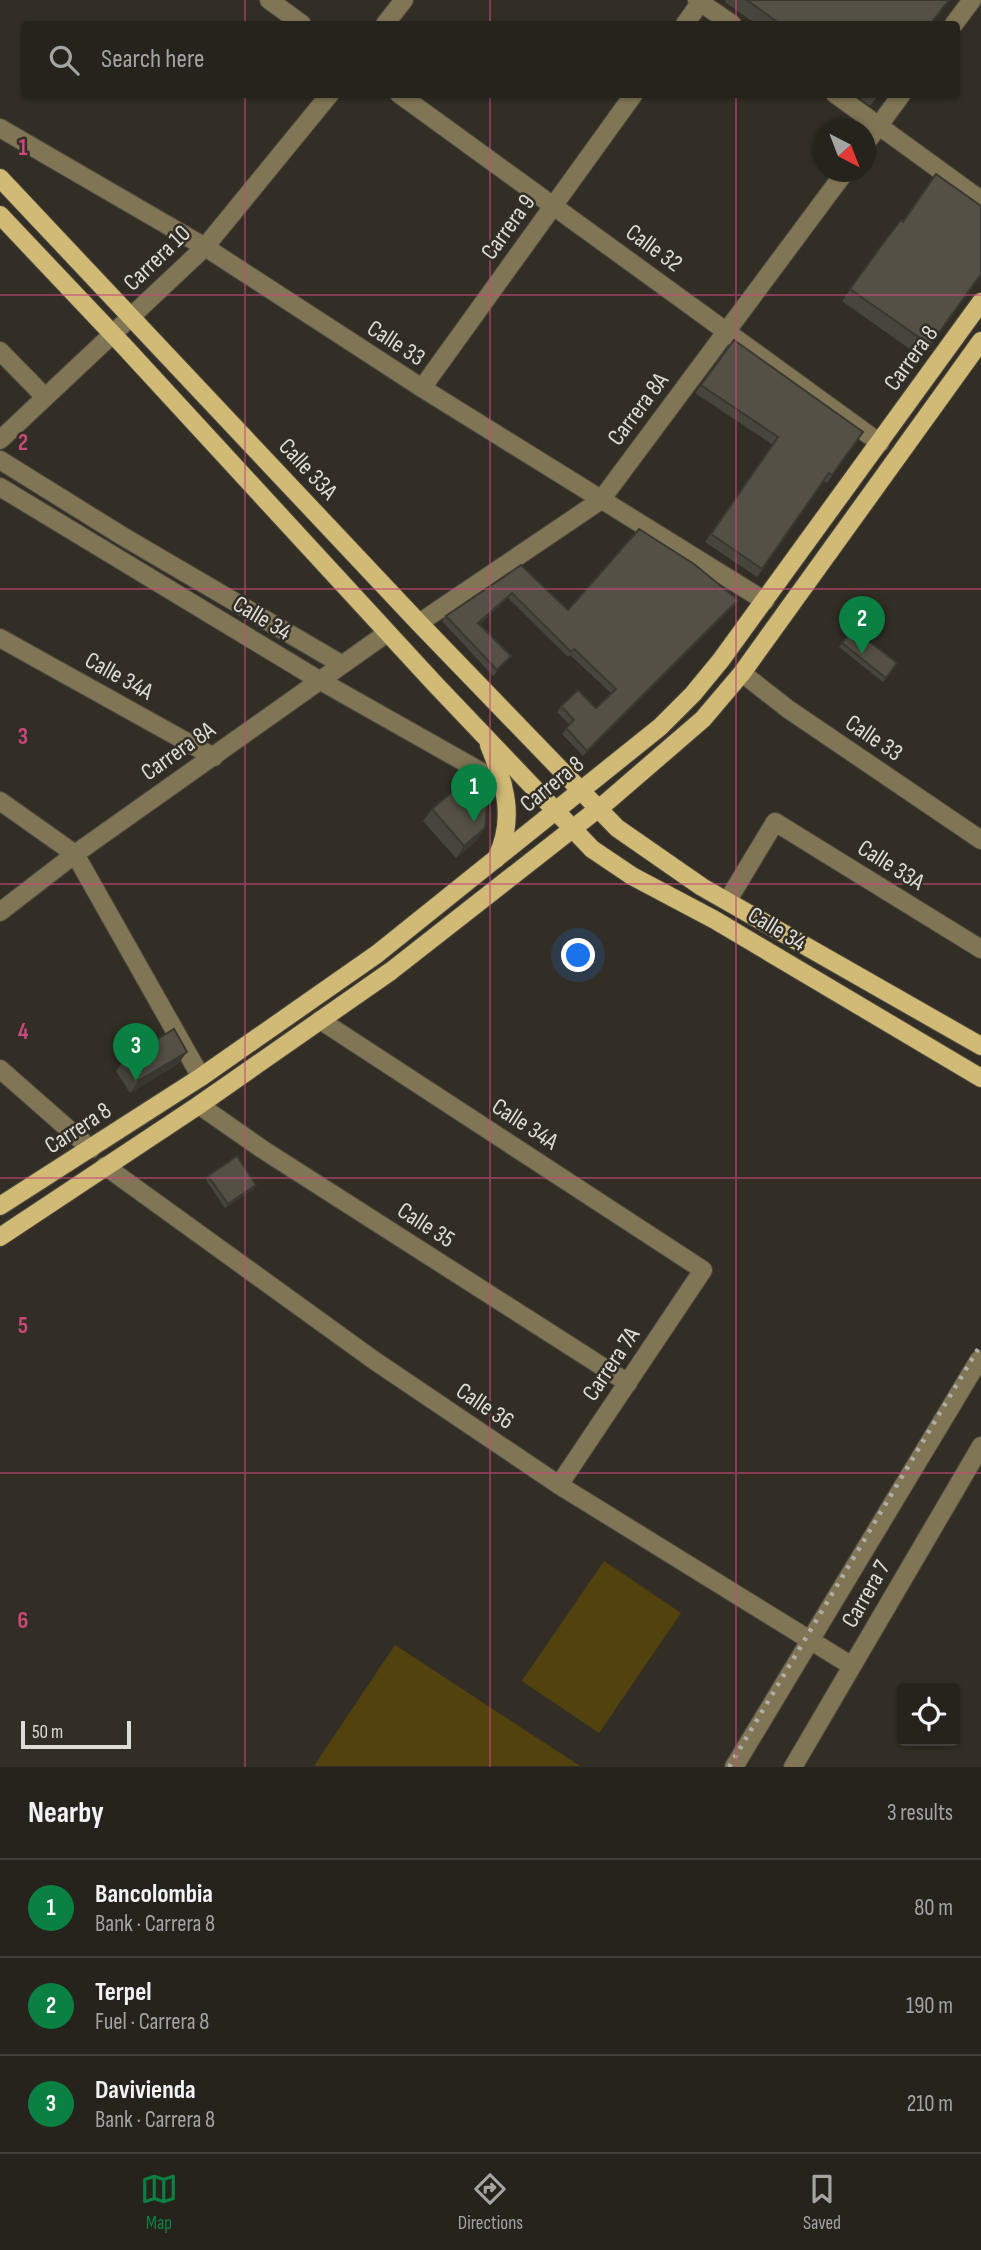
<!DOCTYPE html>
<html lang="en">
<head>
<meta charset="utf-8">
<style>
	body { margin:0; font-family:"Sofia Sans Condensed",sans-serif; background:#322f29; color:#f1f3f6 }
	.controls { position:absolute; right:21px; bottom:21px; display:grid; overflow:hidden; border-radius:7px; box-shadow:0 2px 5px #0004 }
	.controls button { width:63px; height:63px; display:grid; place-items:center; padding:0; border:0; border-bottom:2px solid #423f3b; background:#26221c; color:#f1f3f6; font:35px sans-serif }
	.compass { position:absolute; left:813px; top:119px; width:63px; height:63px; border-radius:50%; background:#26221c; box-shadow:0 2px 5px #0004; rotate:138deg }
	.scale { position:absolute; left:21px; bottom:18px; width:110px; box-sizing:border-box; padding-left:7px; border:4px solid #dddbd5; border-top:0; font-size:19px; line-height:24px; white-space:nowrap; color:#dddbd5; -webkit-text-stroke:5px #322e25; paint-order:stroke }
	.you { position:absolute; left:579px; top:956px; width:24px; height:24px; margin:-18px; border:5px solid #fff; border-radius:50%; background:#1a73e8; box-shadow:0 0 0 10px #1a73e833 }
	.badge { display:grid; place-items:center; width:46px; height:46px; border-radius:50%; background:#0b8043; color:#fff; font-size:23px; font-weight:700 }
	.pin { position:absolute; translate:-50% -58px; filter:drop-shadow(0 2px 4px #0008) }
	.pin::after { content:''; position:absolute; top:37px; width:24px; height:21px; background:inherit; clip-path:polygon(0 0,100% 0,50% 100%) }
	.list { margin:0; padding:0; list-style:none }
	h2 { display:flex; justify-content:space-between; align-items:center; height:91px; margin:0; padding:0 28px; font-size:30px }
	h2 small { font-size:23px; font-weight:400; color:#a4a4a3 }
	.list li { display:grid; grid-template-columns:46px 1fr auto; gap:21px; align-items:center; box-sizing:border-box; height:98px; padding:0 28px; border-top:2px solid #423f3b }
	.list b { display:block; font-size:26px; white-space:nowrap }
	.list p { margin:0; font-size:23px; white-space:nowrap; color:#a4a4a3 }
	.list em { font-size:23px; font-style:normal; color:#a4a4a3 }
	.icon { flex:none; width:38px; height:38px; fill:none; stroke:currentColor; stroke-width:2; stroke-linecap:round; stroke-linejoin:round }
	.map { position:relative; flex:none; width:981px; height:1767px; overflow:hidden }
	.search { position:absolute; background:#26221c; box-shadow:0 2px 5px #0004; left:21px; right:21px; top:21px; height:77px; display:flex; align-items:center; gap:18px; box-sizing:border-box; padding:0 24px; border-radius:7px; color:#a4a4a3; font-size:26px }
	.sheet { height:385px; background:#26221c }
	nav { display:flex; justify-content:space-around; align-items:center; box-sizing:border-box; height:98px; border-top:2px solid #423f3b; background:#26221c; font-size:19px; color:#a4a4a3 }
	nav a { display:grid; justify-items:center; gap:4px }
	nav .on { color:#0b8043 }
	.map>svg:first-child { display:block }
	.pitch { fill:#52420e }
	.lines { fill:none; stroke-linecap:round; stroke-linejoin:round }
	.minor-casing { stroke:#4d4a41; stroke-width:20 }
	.major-casing { stroke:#4d4a41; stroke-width:20 }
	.minor { stroke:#807555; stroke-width:18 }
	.major { stroke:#d1ba76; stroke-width:18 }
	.rail { stroke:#b0aea7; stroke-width:4.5; stroke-dasharray:3.5 7; stroke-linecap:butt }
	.wall { fill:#48453c }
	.shaded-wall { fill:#3b3831 }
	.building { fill:#545046; stroke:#3b3831; stroke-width:2 }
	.grid { fill:none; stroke:#c9497a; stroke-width:2; stroke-opacity:0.55 }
	.labels { text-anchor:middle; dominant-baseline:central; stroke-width:5; stroke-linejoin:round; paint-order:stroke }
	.street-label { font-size:24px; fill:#dddbd5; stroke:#322e25 }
	.grid-label { font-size:23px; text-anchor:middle; font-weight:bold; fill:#c9497a; stroke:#322e25; stroke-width:5; stroke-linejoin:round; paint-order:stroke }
</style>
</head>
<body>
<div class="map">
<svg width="981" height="1767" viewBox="0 0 981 1767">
	<rect width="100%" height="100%" fill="#322e25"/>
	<!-- pitch -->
	<g class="pitch">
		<polygon points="604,1561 681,1613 599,1733 522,1681"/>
		<polygon points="395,1645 580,1766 314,1766"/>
	</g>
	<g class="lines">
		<!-- minor casing -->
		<g class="minor-casing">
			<g id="minor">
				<polyline points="269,0 302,24"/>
				<polyline points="697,0 732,24"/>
				<polyline points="385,24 404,0"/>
				<polyline points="685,24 702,0"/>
				<polyline points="954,24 972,0"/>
				<polyline points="399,94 880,443"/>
				<polyline points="835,94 981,200"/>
				<polyline points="0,128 205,247 422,388 765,601"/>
				<polyline points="866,143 902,94"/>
				<polyline points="0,351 45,397"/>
				<polyline points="422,388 634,94"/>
				<polyline points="0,440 205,247 330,94"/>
				<polyline points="0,460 124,537 341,664"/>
				<polyline points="0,487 319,680 503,784"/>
				<polyline points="419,623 601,500 845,172"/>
				<polyline points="0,638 214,757"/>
				<polyline points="742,673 788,709 981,840"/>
				<polyline points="0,801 75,854 201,1077"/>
				<polyline points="728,900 775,822 981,949"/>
				<polyline points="0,912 75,854 387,633"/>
				<polyline points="320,1020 703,1270 559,1485"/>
				<polyline points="0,1069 91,1149"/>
				<polyline points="199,1105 262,1149 628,1383"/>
				<polyline points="105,1166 375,1361 559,1485 852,1666"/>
				<polyline points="734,1767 979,1360 981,1361"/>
				<polyline points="793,1767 981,1446"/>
			</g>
		</g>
		<!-- major casing -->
		<g class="major-casing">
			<g id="major">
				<polyline points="0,178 419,623 617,828 702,887 981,1046"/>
				<polyline points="0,215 123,345 435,684 592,849 632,876 715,920 981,1078"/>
				<path d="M489 745C505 784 516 819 496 859"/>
				<polyline points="0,1206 201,1077 377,954 660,727 693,694 721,660 981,302"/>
				<polyline points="0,1237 199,1105 391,971 608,801 703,719 742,673 981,341"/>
			</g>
		</g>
		<!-- minor -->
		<use href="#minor" class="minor"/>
		<!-- major -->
		<use href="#major" class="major"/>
		<!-- rail -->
		<polyline class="rail" points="729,1767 981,1344"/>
	</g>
	<!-- wall -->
	<g class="wall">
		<polygon points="726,0 949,0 931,24 756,24 725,2"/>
		<polygon points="855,94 879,94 870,106"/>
		<polygon points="881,246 981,275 921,357 842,301"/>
		<polygon points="734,340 863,432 827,483 823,481 757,577 705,542 773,445 695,393"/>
		<polygon points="521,565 568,610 738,600 734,606 583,756 562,734 570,725 557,712 561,706 596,708 611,693 570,655 568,657 508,598 479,625 511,656 493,676 442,621 446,616"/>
		<polygon points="853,629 897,663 883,682 839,647"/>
		<polygon points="432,809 477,840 456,858 423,821"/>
		<polygon points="125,1059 178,1064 130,1093 116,1071"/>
		<polygon points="208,1176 254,1189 225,1208 206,1180"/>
	</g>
	<!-- shaded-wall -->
	<g class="shaded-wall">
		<polygon points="512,593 508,598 474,629 478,623"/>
		<polygon points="738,600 734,606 583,756 587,751"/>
		<polygon points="485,828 477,840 456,858 464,846"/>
		<polygon points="187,1052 178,1064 130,1093 138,1081"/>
		<polygon points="256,1185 254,1189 225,1208 228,1204"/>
	</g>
	<!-- building -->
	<g class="building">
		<polygon points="747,0 949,0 930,24 780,24"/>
		<polygon points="936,174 981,206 981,274 930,345 850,289 881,246 901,220 903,222"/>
		<polygon points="734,340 863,432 832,475 829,473 762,569 711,534 778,437 701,385"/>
		<polygon points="639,529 694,564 738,600 587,751 566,728 574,720 561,706 578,690 596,708 616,689 574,649 571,652 512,593 478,623 511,656 497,670 446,616 521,565 568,610"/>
		<polygon points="853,629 897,663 886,678 842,643"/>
		<polygon points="471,776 488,795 485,828 464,846 432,809"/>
		<polygon points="174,1029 187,1052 138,1081 125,1059"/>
		<polygon points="237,1156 256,1185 228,1204 208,1176"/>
	</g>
	<!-- grid -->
	<path class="grid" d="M245 0V24M490 0V24M736 0V24M245 94V1767M490 94V1767M736 94V1767M0 295H981M0 589H981M0 884H981M0 1178H981M0 1473H981"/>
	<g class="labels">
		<!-- street labels -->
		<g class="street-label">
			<text transform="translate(508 227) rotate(-54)">Carrera 9</text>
			<text transform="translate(654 248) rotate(36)">Calle 32</text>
			<text transform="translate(157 258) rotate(-44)">Carrera 10</text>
			<text transform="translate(396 343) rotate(33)">Calle 33</text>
			<text transform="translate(911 358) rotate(-54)">Carrera 8</text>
			<text transform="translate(638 409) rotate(-53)">Carrera 8A</text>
			<text transform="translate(308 469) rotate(47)">Calle 33A</text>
			<text transform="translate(262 618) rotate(31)">Calle 34</text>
			<text transform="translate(119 676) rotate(29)">Calle 34A</text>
			<text transform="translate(874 738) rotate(34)">Calle 33</text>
			<text transform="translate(178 751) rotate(-35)">Carrera 8A</text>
			<text transform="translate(552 784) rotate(-39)">Carrera 8</text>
			<text transform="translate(891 865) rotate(32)">Calle 33A</text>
			<text transform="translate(777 929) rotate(31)">Calle 34</text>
			<text transform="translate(525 1124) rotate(33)">Calle 34A</text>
			<text transform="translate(78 1128) rotate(-33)">Carrera 8</text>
			<text transform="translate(426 1225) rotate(33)">Calle 35</text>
			<text transform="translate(611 1364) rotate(-56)">Carrera 7A</text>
			<text transform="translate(485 1406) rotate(34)">Calle 36</text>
			<text transform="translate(866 1594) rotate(-60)">Carrera 7</text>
		</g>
	</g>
	<g class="grid-label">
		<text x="23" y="155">1</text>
		<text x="23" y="450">2</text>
		<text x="23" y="744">3</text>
		<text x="23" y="1039">4</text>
		<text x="23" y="1333">5</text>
		<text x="23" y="1628">6</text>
	</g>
</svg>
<div class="controls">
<button><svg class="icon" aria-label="locate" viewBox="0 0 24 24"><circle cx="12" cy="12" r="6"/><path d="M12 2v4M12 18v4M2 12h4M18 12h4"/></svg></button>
</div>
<svg class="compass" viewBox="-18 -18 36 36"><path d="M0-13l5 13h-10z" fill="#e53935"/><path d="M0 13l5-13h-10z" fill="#a4a4a3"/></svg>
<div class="scale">50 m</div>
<div class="you"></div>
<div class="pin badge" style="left:474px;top:822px">1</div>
<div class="pin badge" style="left:862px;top:654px">2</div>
<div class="pin badge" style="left:136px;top:1081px">3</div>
<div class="search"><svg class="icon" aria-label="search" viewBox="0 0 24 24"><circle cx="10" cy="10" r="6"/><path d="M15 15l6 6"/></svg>Search here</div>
</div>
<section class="sheet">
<h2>Nearby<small>3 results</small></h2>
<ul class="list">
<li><span class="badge">1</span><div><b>Bancolombia</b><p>Bank · Carrera 8</p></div><em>80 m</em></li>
<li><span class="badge">2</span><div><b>Terpel</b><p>Fuel · Carrera 8</p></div><em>190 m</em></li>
<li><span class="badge">3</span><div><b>Davivienda</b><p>Bank · Carrera 8</p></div><em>210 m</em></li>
</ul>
</section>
<nav>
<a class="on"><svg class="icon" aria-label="map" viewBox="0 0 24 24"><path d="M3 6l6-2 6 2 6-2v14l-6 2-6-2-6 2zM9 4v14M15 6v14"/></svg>Map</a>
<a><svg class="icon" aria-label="directions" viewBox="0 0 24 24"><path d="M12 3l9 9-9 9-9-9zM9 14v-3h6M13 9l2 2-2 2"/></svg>Directions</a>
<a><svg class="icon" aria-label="saved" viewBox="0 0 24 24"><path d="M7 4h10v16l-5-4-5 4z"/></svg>Saved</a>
</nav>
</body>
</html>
